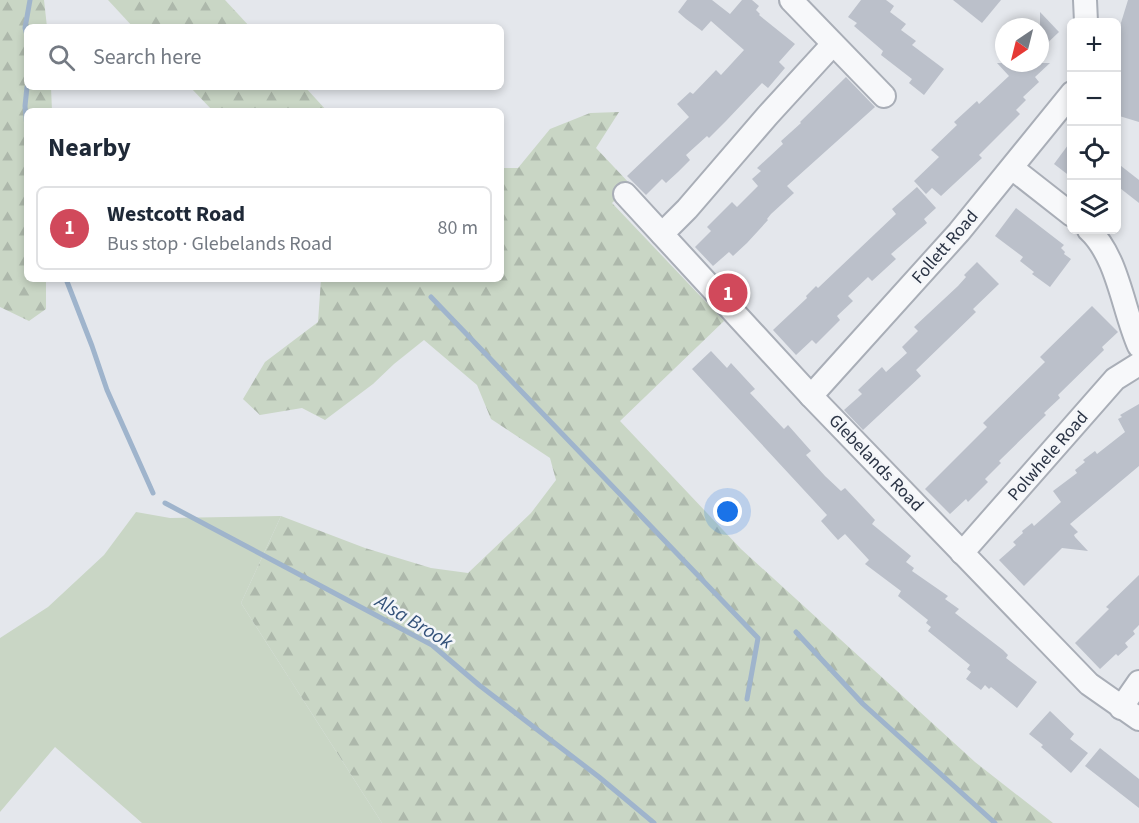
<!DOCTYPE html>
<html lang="en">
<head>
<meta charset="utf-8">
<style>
	body { margin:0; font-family:"Source Sans 3",sans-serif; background:#f2f2f3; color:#1f2937 }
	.controls { position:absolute; right:18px; top:18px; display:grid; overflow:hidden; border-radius:9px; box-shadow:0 3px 9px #0003 }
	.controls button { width:54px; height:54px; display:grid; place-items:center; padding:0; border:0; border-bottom:2px solid #e0e1e3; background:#fff; color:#1f2937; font:30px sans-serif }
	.compass { position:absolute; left:995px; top:18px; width:54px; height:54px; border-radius:50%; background:#fff; box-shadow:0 3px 9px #0003; rotate:215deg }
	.you { position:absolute; left:728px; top:512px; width:21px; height:21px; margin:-15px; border:4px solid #fff; border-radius:50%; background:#1a73e8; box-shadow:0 0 0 9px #1a73e833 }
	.badge { display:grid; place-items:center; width:39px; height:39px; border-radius:50%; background:#d1495b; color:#fff; font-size:20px; font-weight:700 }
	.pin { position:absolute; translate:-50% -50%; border:3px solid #fff; box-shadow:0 2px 6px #0006 }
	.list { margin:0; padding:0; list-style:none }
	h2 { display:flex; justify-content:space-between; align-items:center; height:78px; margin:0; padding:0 24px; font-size:26px }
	h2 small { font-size:20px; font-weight:400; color:#747a83 }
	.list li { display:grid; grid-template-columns:39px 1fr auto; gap:18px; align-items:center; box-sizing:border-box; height:84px; margin:0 12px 12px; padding:0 12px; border:2px solid #e0e1e3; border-radius:9px }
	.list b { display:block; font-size:22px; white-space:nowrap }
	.list p { margin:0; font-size:20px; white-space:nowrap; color:#747a83 }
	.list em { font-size:20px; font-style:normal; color:#747a83 }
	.icon { flex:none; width:33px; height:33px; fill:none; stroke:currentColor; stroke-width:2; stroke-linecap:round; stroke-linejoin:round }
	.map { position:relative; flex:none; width:1139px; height:823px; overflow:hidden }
	.search { position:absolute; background:#fff; box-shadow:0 3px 9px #0003; left:24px; top:24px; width:480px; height:66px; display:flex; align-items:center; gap:15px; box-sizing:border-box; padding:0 21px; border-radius:9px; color:#747a83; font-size:22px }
	.panel { position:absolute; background:#fff; box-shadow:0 3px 9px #0003; left:24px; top:108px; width:480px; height:174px; border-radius:9px }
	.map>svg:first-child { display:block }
	.green { fill:#c9d6c5 }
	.forest { fill:url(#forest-firs) }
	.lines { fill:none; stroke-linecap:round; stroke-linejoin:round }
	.stream { stroke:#9fb4cc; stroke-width:5 }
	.building { fill:#bbc0ca }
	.minor-casing { stroke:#a9aeb7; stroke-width:26 }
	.minor { stroke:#f7f8fa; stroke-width:22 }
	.labels { text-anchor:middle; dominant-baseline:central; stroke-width:5; stroke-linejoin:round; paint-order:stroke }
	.street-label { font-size:18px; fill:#2b3445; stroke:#f4f6f9 }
	.water-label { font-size:20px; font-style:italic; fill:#34527a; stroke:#f4f6f9 }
</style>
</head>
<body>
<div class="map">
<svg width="1139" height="823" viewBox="0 0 1139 823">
	<defs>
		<pattern id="forest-firs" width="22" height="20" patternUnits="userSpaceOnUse" patternTransform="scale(1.5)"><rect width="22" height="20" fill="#c9d6c5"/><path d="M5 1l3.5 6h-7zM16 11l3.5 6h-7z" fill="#adb8ab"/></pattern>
	</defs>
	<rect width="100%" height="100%" fill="#e4e7ec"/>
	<!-- green -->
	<polygon class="green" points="136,512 170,518 281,516 241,603 382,823 142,823 55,747 0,812 0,638 48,607 104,555"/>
	<!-- forest -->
	<g class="forest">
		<polygon points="0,0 44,0 47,27 27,27 27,87 51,87 52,111 27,111 27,279 46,279 46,309 29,321 0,307"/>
		<polygon points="108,0 225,0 250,27 133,27"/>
		<polygon points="190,87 305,87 327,111 213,111"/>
		<polygon points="619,112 596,148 631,185 612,203 724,321 620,421 741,549 975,762 1053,823 382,823 241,603 281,516 365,548 431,568 468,573 531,513 556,480 550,458 491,419 477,385 424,340 394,364 373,384 325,420 302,408 260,415 243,399 265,362 318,322 321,279 501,279 501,168 518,168 550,129 590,113"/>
	</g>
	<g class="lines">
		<!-- stream -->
		<g class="stream">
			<polyline points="27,36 25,28 30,0"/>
			<polyline points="27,128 25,106 27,87"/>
			<polyline points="66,279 92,346 107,390 153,493"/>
			<polyline points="431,297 758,638 747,699"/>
			<polyline points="165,503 432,645 479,685 599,777 654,823"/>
			<polyline points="796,632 863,704 995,823"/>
		</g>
	</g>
	<!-- building -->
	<g class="building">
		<polygon points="687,0 712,0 730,14 742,0 752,0 759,6 756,10 760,14 759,15 795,44 779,62 785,68 768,88 762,83 726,121 709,138 707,136 686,155 690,160 678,172 666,183 662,179 646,195 627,176 689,117 677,104 690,92 693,94 716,70 721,75 744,50 711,21 702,31 686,19 678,12"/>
		<polygon points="861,0 886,0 894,6 890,12 906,24 901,30 916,41 912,45 944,69 924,95 909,83 912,79 881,55 883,51 875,44 854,26 857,23 848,17"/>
		<polygon points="953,0 1001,0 982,23"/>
		<polygon points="1128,0 1139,0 1139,122 1116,115 1116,57 1121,42 1116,41 1116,39"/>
		<polygon points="1040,12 1059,32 1040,50"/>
		<polygon points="997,63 1050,63 1035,77 1039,82 1023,97 1026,100 1016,110 1020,114 979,155 982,158 941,196 932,188 926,194 914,181 939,157 931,150 957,125 954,122 977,101 979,104 1009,76"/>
		<polygon points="846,77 875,107 787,186 794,193 771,214 767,219 768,220 747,243 733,256 729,252 713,266 695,247 711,231 707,227 732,202 737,207 758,186 752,179 761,171 757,168 783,144 781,141 801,123 800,122"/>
		<polygon points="1071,141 1071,177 1054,164"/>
		<polygon points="1116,162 1139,180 1139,203 1116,185"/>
		<polygon points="917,187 936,208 924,219 927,223 891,254 896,259 872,281 868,277 848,296 853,301 837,316 840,320 816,344 812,340 796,355 773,330 807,298 806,296 816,286 818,288 896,214 892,209"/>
		<polygon points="1016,208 1064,245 1061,248 1065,252 1064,254 1071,259 1050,287 1032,274 1034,272 1020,261 1023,257 995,236"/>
		<polygon points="977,262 999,284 973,309 976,312 916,370 921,376 863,430 844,410 862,394 858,390 882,367 886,372 907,353 902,347 918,331 914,327 958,286 966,277 964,275"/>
		<polygon points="1092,306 1118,332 1102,347 1104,350 1058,395 1060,398 1044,413 1046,415 999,461 1001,463 985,479 988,482 968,502 966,499 950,514 925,489 987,427 983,423 1045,362 1040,357"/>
		<polygon points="711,351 727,368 731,363 755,389 750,393 784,429 788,425 811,451 806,455 825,476 841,491 845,488 875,520 872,524 911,556 906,562 914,568 912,571 948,596 945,599 959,609 955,613 1003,650 1008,655 1006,658 1037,682 1017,708 991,687 989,689 985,685 981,690 966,679 971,672 967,669 970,665 928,631 931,627 926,623 928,620 898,596 901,591 865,564 869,560 845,534 838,540 821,521 827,515 692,369"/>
		<polygon points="1139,404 1139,466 1070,524 1078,532 1074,535 1075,537 1088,551 1062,548 1024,586 999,560 1016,545 1013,542 1023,533 1022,531 1032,523 1034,526 1061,502 1053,491 1077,473 1075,470 1085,462 1083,460 1095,451 1097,454 1125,432 1118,419 1122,417 1120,415"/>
		<polygon points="1139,575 1139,625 1133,631 1135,634 1125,643 1128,647 1118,656 1116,654 1100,669 1075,643 1109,609 1106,607"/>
		<polygon points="1050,711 1074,734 1070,739 1088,753 1071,773 1047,752 1041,747 1043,745 1029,734"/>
		<polygon points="1100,748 1139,779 1139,808 1085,766"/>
	</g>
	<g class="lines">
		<!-- minor casing -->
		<g class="minor-casing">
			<g id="minor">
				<polyline points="791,0 884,96"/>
				<polyline points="1085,0 1086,22"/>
				<polyline points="1012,168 1072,215"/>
				<polyline points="625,194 811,396 1089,684 1139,719"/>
				<path d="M1089 230C1118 257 1123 310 1139 346"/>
				<polyline points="662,234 687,209 768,115 833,44"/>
				<polyline points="811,396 959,232 1072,93"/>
				<polyline points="962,553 1115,379 1139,364"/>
				<polyline points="1121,708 1139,682"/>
			</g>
		</g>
		<!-- minor -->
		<use href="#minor" class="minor"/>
	</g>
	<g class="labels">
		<!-- street labels -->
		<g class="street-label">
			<text transform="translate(945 247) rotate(-49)">Follett Road</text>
			<text transform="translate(1048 456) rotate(-49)">Polwhele Road</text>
			<text transform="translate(876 463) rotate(46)">Glebelands Road</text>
		</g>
		<!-- water labels -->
		<g class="water-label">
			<text transform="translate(414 622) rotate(31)">Alsa Brook</text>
		</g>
	</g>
</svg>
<div class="controls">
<button>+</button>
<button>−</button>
<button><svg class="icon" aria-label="locate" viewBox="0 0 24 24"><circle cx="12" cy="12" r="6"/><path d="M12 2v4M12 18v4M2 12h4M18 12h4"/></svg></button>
<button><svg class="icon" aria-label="layers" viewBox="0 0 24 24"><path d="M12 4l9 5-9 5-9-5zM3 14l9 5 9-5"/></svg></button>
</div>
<svg class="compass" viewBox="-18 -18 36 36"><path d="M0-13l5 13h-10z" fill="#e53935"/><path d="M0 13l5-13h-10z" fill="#747a83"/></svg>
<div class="you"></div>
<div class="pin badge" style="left:728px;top:293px">1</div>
<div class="search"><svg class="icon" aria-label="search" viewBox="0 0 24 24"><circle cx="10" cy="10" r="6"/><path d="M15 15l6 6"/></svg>Search here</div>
<section class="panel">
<h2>Nearby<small></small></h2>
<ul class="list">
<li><span class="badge">1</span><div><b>Westcott Road</b><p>Bus stop · Glebelands Road</p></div><em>80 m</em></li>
</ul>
</section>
</div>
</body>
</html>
